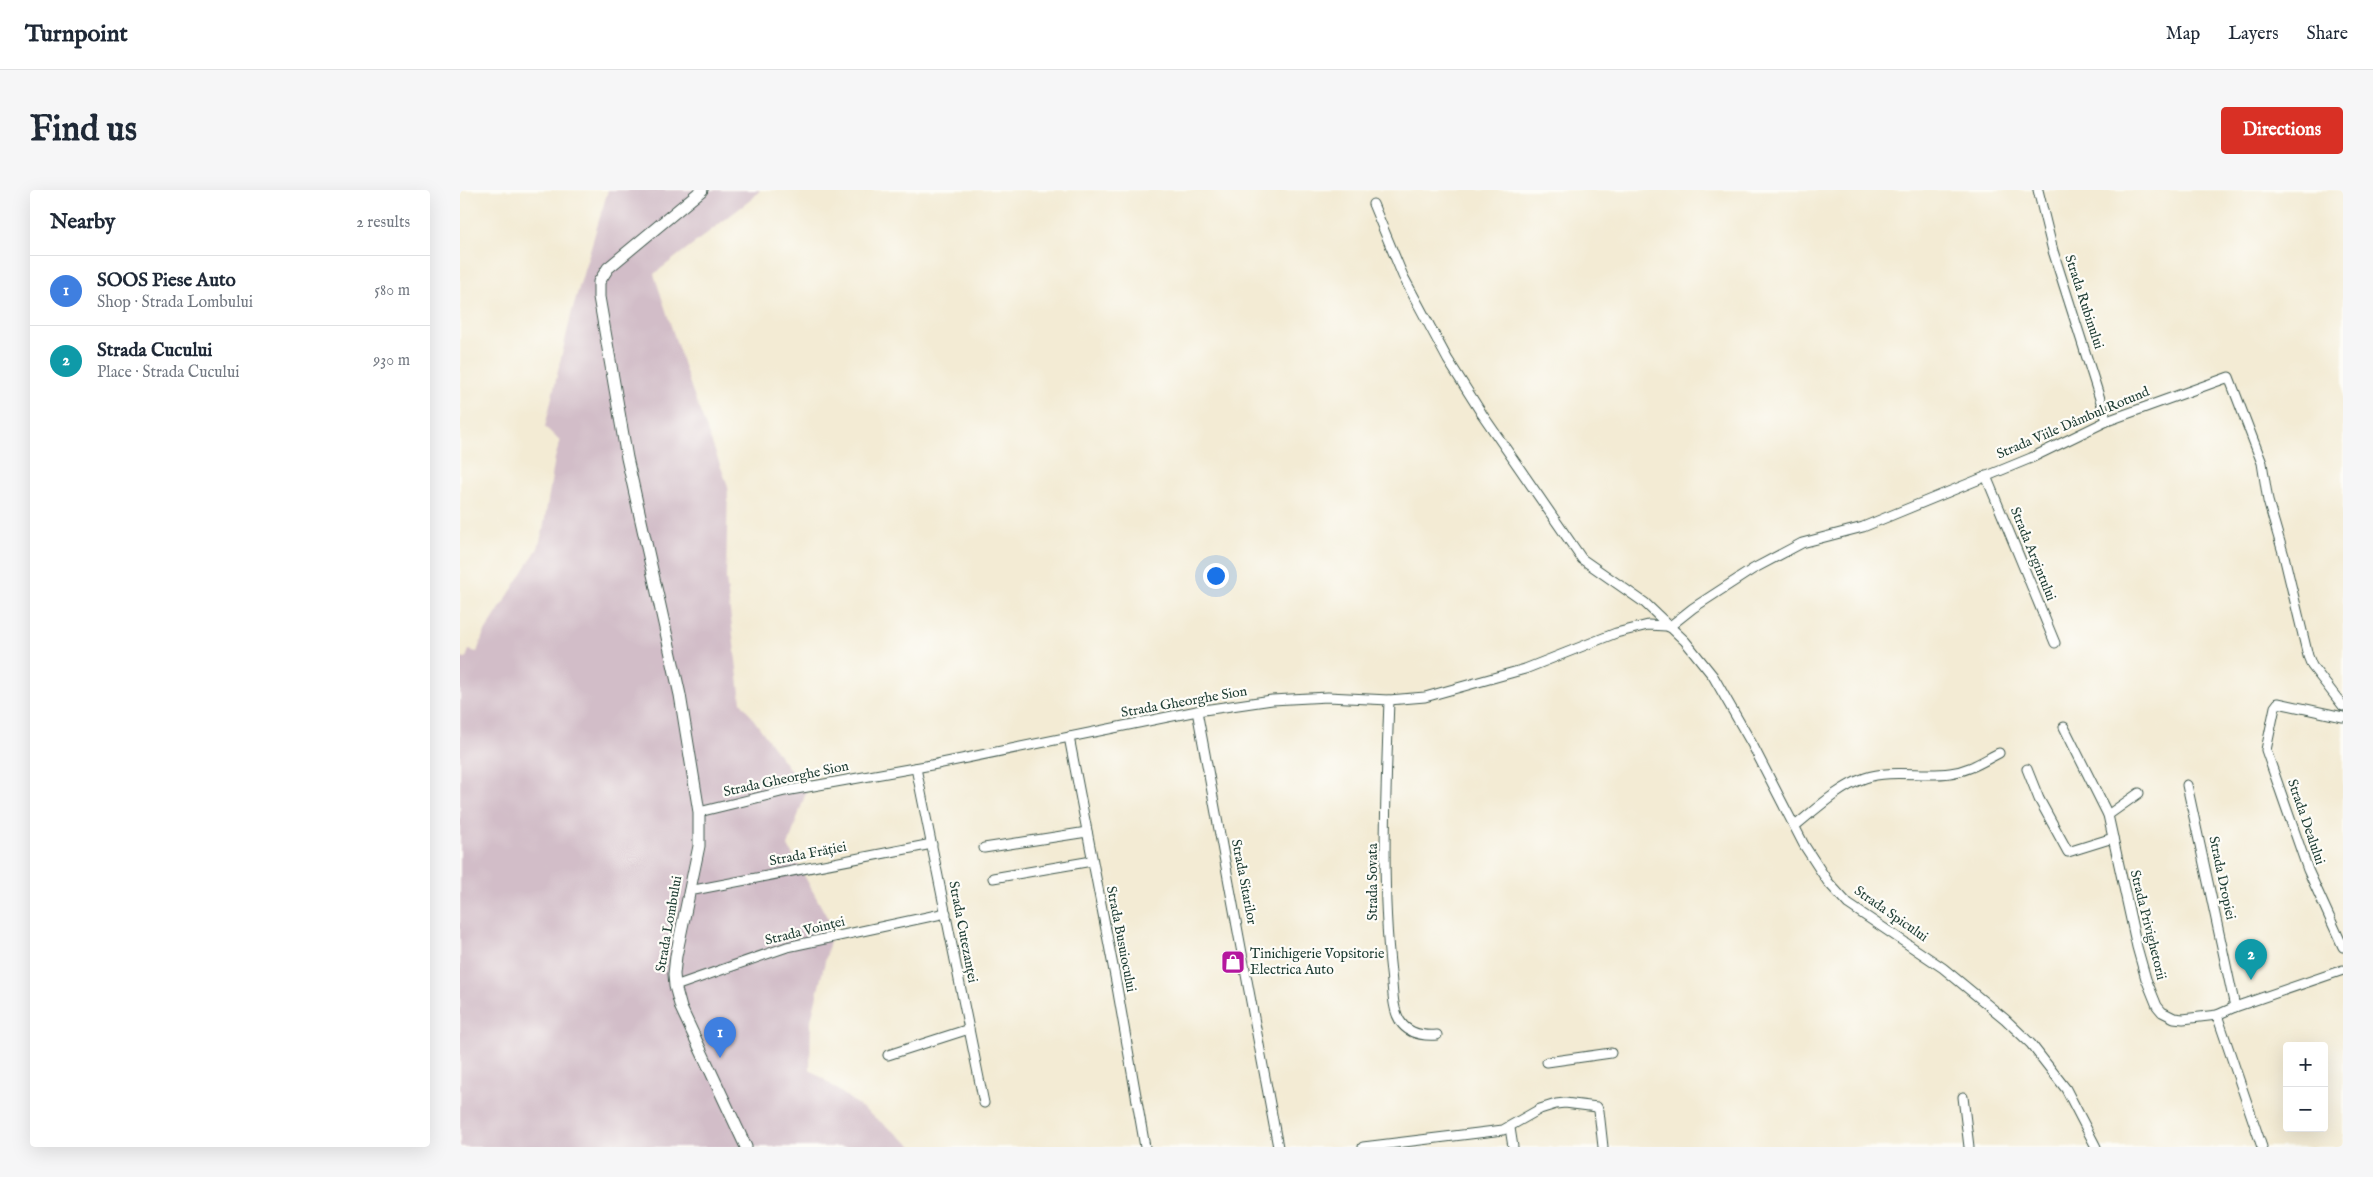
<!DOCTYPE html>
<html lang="en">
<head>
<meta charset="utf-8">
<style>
	body { margin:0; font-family:"IM FELL English",serif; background:#f6f6f7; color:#1f2937 }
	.controls { position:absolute; right:15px; bottom:15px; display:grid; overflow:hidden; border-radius:5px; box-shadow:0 5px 20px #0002 }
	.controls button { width:45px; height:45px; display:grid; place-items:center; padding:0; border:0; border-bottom:1px solid #e0e1e3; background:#fff; color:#1f2937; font:25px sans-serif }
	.you { position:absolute; left:755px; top:385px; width:18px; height:18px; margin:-12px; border:4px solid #fff; border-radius:50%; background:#1a73e8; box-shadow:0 0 0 8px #1a73e833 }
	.badge { display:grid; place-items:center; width:32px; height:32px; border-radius:50%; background:#d93025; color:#fff; font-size:16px; font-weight:700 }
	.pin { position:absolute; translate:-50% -41px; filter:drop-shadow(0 1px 2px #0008) }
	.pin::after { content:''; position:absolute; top:26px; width:18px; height:15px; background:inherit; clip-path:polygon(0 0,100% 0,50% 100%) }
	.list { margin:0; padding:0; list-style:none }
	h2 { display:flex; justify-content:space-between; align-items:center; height:65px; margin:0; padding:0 20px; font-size:21px }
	h2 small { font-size:16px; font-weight:400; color:#747a83 }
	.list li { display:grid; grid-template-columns:32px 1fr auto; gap:15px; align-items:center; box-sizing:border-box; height:70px; padding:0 20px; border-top:1px solid #e0e1e3 }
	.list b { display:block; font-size:19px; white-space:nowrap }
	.list p { margin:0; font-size:16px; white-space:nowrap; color:#747a83 }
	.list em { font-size:16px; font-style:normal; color:#747a83 }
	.map { position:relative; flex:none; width:1883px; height:957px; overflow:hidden; border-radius:5px }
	header { display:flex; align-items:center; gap:30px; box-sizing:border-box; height:70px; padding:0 25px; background:#fff; border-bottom:1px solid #e0e1e3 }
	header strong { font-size:24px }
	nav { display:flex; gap:28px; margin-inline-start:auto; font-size:18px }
	.intro { display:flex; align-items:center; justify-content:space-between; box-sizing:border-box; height:120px; padding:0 30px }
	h1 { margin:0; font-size:35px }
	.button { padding:12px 22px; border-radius:5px; background:#d93025; color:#fff; font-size:18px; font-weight:700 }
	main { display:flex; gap:30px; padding:0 30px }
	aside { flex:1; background:#fff; border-radius:5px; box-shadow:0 5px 20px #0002 }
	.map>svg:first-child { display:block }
	.industrial { fill:#d2bdc8 }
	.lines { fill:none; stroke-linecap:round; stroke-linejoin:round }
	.minor-casing { stroke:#3f574c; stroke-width:11 }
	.tertiary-casing { stroke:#3f574c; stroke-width:13 }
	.minor { stroke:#fff; stroke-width:9 }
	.tertiary { stroke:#fff; stroke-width:11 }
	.labels { text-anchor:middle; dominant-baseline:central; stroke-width:4.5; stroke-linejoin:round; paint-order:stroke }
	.street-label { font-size:14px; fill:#1f3d34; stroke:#fdfcf7 }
	.poi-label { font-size:14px; fill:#1f3d34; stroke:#fdfcf7; text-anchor:start }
</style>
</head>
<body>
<header>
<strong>Turnpoint</strong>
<nav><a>Map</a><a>Layers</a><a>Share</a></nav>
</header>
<div class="intro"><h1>Find us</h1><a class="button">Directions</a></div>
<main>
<aside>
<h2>Nearby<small>2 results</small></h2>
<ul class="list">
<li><span class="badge" style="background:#3f7fe0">1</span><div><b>SOOS Piese Auto</b><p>Shop · Strada Lombului</p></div><em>580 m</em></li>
<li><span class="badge" style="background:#0f9aa8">2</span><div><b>Strada Cucului</b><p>Place · Strada Cucului</p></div><em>930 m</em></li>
</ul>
</aside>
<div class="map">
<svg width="1883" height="957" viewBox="0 0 1883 957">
	<rect width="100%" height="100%" fill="#fdfcf7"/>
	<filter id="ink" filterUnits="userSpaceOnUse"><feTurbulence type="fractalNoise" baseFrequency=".02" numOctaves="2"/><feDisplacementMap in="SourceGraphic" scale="10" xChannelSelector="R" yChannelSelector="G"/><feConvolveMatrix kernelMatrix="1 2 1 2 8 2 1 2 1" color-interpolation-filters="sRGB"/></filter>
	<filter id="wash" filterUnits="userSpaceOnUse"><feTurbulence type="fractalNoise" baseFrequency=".0096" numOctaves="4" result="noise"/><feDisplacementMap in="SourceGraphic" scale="20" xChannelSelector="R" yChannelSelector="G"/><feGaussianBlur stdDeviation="1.12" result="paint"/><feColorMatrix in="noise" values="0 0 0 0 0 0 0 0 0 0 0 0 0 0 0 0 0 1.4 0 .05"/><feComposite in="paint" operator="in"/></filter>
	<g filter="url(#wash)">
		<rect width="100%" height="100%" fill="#f3ebd4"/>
		<!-- industrial -->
		<polygon class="industrial" points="148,0 300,0 293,8 194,84 232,200 268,296 266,388 281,512 346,602 328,656 373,738 351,830 350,879 454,957 0,957 0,467 6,468 9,460 17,462 23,445 78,358 83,340 95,268 100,251 85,237 112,121"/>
	</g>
	<g filter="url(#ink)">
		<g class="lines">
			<!-- minor casing -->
			<g class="minor-casing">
				<g id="minor">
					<polyline points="1578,0 1593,61 1647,231"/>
					<polyline points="913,14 943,86 988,170 1022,224 1122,369 1185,413 1225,451 1253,486 1292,554 1344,655 1368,692 1388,714 1483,778 1545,829 1571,854 1606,899 1636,957"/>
					<polyline points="1526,286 1595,453"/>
					<polyline points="1209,437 1233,418 1293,379 1342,353 1403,337 1442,321 1571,268 1647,231 1769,187 1802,273 1808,311 1824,366 1848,466 1852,476 1883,516"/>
					<path d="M929 510C926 601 921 693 931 783 933 798 932 818 940 831 948 844 964 846 977 845"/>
					<polyline points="737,521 818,957"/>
					<polyline points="1883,527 1818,513 1815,517 1806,560 1848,680 1883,757"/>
					<polyline points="1604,537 1648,625 1677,757 1686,789 1697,816 1702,822 1714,828 1723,829 1757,825 1775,817 1883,780"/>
					<polyline points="609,547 657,797 685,957"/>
					<polyline points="456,578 524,913"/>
					<polyline points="1567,579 1579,609 1608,662 1653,648"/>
					<polyline points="1727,595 1775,817"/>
					<polyline points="239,622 325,601 477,574 737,521 812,510 868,507 929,510 965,507 1065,479 1156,443 1188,435 1206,436"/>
					<polyline points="1648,625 1679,603"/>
					<path d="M1335 636C1356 619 1379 597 1405 588 1431 579 1463 587 1490 583 1509 581 1523 571 1539 563"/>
					<polyline points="524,658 627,642"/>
					<polyline points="533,688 632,671"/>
					<polyline points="229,701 472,654"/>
					<polyline points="215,796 327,757 486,723"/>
					<polyline points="1757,825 1802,957"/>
					<polyline points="428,865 509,839"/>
					<polyline points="1087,872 1151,863"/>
					<polyline points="1503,907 1509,957"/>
					<polyline points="1050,938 1053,957"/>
					<polyline points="903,957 1043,940 1080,919 1096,914 1105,913 1137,917 1139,921 1143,957"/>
				</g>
			</g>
			<!-- tertiary casing -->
			<g class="tertiary-casing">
				<polyline id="tertiary" points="242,0 148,78 139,92 139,107 167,268 220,505 239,622 239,656 216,766 214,784 215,796 221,818 286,957"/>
			</g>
			<!-- minor -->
			<use href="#minor" class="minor"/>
			<!-- tertiary -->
			<use href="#tertiary" class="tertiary"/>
		</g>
	</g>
	<!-- icons -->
	<defs>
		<g id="shop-square" transform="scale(1.25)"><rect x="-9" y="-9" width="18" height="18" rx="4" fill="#b5179e" stroke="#fdfcf7"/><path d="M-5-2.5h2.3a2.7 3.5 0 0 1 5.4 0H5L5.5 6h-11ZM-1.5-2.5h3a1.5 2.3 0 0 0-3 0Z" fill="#fff"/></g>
	</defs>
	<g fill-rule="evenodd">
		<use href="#shop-square" x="773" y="772"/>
	</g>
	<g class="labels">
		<!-- street labels -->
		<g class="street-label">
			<text transform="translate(1624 112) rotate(72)">Strada Rubinului</text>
			<text transform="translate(1613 233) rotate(-23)">Strada Viile Dâmbul Rotund</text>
			<text transform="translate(1573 364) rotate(68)">Strada Argintului</text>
			<text transform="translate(724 512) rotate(-10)">Strada Gheorghe Sion</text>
			<text transform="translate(326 589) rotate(-12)">Strada Gheorghe Sion</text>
			<text transform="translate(1846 632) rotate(71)">Strada Dealului</text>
			<text transform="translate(348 664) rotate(-11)">Strada Frăției</text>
			<text transform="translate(1762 688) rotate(78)">Strada Dropiei</text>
			<text transform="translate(784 692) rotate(79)">Strada Sitarilor</text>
			<text transform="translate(913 692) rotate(-90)">Strada Sovata</text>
			<text transform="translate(1431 724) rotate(35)">Strada Spicului</text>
			<text transform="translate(209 734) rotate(-80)">Strada Lombului</text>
			<text transform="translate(1688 735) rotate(76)">Strada Privighetorii</text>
			<text transform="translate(345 741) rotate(-14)">Strada Voinței</text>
			<text transform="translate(503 742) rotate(79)">Strada Cutezanței</text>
			<text transform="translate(661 749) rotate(79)">Strada Busuiocului</text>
		</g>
		<!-- poi labels -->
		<g class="poi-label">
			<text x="790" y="764">Tinichigerie Vopsitorie<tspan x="790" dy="16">Electrica Auto</tspan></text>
		</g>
	</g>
</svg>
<div class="controls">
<button>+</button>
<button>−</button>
</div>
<div class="you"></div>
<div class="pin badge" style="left:260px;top:868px;background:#3f7fe0">1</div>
<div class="pin badge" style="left:1791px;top:790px;background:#0f9aa8">2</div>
</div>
</main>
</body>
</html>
